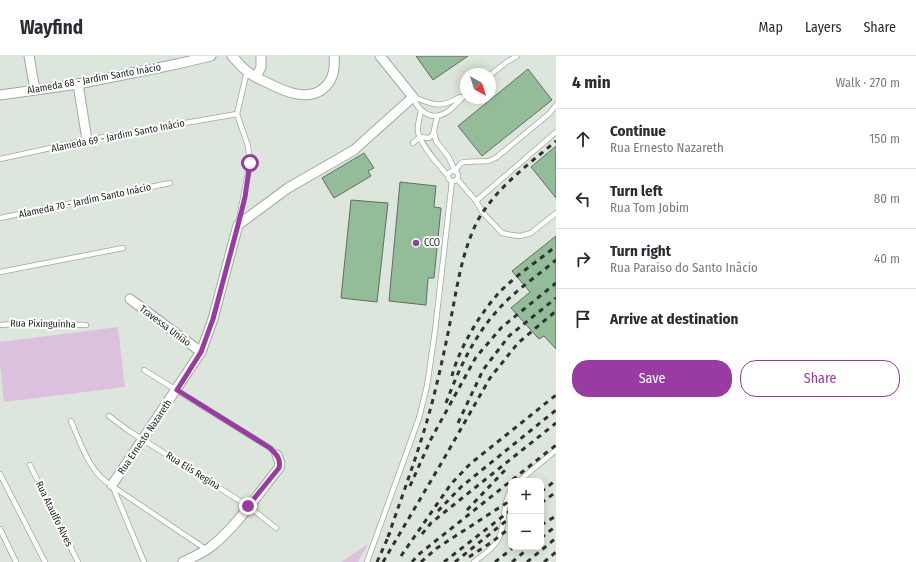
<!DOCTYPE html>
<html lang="en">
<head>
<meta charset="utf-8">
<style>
	body { margin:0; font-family:"Fira Sans Condensed",sans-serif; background:#f2f2f3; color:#2b2b33 }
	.controls { position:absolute; right:12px; bottom:12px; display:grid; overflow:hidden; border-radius:8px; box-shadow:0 2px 10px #0003 }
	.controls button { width:36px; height:36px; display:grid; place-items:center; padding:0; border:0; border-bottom:1px solid #e1e1e2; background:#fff; color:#2b2b33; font:20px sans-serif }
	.compass { position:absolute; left:460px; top:12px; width:36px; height:36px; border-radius:50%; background:#fff; box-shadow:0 2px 10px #0003; rotate:141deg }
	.stop { position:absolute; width:12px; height:12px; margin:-9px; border:3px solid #9a3aa3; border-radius:50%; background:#fff }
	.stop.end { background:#9a3aa3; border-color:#fff; box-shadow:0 1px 4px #0008 }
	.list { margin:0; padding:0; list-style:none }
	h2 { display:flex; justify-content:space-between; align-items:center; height:52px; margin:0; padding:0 16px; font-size:17px }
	h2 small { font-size:13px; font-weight:400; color:#7c7c81 }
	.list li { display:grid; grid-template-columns:26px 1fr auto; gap:12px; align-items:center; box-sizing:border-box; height:60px; padding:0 16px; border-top:1px solid #e1e1e2 }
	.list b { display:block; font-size:15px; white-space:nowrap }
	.list p { margin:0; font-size:13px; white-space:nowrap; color:#7c7c81 }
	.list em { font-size:13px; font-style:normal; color:#7c7c81 }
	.actions { display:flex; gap:8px; padding:12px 16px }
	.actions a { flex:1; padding:9px 0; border:1px solid #9a3aa3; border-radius:16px; text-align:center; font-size:14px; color:#9a3aa3 }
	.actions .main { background:#9a3aa3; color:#fff }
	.icon { flex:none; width:22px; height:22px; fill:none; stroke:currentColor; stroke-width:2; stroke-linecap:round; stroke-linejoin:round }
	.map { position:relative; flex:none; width:556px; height:506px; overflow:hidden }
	header { display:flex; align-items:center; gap:24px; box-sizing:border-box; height:56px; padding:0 20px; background:#fff; border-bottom:1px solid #e1e1e2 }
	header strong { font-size:19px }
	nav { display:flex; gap:22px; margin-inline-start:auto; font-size:14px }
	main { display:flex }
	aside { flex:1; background:#fff }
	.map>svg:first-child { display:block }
	.green { fill:#dcc1de }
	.building { fill:#93bc99; stroke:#636b63 }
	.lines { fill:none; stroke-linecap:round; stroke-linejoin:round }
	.lane-casing { stroke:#a0a9a1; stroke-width:6 }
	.street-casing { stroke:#a0a9a1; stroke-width:11 }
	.lane { stroke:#fff; stroke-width:4.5 }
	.street { stroke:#fff; stroke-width:9 }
	.rail { stroke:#303330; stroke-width:3; stroke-dasharray:5 5; stroke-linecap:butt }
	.route { stroke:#9a3aa3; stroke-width:5 }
	.poi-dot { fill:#9a3aa3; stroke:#fff; stroke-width:1.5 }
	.labels { text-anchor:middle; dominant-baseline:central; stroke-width:4; stroke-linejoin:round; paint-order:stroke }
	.street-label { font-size:10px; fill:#1c1f1c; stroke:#fff }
	.poi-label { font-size:10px; fill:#1c1f1c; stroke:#fff; text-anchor:start }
</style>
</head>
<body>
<header>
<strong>Wayfind</strong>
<nav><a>Map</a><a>Layers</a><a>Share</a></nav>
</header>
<main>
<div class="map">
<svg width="556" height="506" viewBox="0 0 556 506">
	<rect width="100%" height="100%" fill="#dde6dd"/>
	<!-- green -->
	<g class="green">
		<polygon points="118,271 125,331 4,346 0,309 0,286"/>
		<polygon points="368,488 358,506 342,506 343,505"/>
	</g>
	<!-- building -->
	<g class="building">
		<polygon points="416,0 468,0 433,24"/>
		<polygon points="528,13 552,44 482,100 458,70"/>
		<polygon points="556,90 556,142 531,111"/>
		<polygon points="364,97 374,112 368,115 371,120 334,142 322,122"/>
		<polygon points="400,126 436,130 434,151 441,152 434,222 428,222 426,249 389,245"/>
		<polygon points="351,144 388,147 377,246 341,242"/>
		<polygon points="556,180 556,293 544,280 539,283 511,252 530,236 512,215"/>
	</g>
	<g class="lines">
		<!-- lane casing -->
		<g class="lane-casing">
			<g id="lane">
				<polyline points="490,19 508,5 517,0"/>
				<path d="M413 41C416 48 419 54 427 58 443 66 456 48 466 38"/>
				<path d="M413 41C435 49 439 53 460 41"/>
				<path d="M421 54C420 61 417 69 418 76 421 90 439 109 448 120"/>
				<polyline points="434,76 436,85 448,100 455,115 461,107 464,106 489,105 497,101 550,57 556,49"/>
				<polyline points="420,81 429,82 433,79 437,61"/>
				<polyline points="413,87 420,81"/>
				<polyline points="0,103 87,84 237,58"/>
				<circle cx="453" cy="120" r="5"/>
				<polyline points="457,123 476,145 483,157 502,177 511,179 520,180 531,177 556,157"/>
				<polyline points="476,145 556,76"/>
				<polyline points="0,162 170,127"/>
				<polyline points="238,168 250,107 248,90 237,58 247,15"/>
				<polyline points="0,216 123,192"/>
				<polyline points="0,269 28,267 86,269"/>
				<polyline points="144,314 270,392 277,399"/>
				<polyline points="109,360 129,375 248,450 276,472"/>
				<path d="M71 365C80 386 91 420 112 429L144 506"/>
				<polyline points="30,409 78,506"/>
				<polyline points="0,418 45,506"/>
				<polyline points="519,425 556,394"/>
				<polyline points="112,430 207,494"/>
				<polyline points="0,473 16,506"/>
				<polyline points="367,506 419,362 427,330 435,275 452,125"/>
				<path d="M474 506C483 499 496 491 500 479 506 465 502 448 511 434"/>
			</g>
		</g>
		<!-- street casing -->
		<g class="street-casing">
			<g id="street">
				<polyline points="29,0 35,34"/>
				<path d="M232 0C237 5 241 11 247 15 252 20 259 23 266 26 283 35 309 47 325 31 334 22 335 12 334 0"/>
				<polyline points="256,21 261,11 261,0"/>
				<polyline points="78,28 87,84"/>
				<polyline points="0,39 78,28 177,8 211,0"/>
				<polyline points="130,243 201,296"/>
				<polyline points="112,429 201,296 213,263 238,169 288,132 354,94 413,41 380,0"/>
				<path d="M183 506C191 502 200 498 208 493 235 473 258 438 279 412L280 407 277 399"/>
			</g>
		</g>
		<!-- lane -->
		<use href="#lane" class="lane"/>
		<!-- street -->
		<use href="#street" class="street"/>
		<!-- rail -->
		<g class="rail">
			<path d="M452 320C458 295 479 259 497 239 513 221 537 206 556 190"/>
			<path d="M446 347C458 315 473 282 496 256 513 236 536 221 556 204"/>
			<polyline points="458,367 483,314 509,280 556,242"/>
			<polyline points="410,430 431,383 476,301 502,271 556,227"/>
			<polyline points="541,436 556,424"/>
			<polyline points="541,447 556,436"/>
			<polyline points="467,454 507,412"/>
			<polyline points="438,455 461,431 556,354"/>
			<polyline points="541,469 556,460"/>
			<polyline points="422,478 431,467 556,367"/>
			<path d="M388 481C405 431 424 382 436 331 442 307 447 282 452 257 458 225 463 193 478 164 497 131 528 109 556 85"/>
			<polyline points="541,482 556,470"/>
			<polyline points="401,500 451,428 470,408 556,339"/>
			<polyline points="469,501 492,486 511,471"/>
			<polyline points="377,506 390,477"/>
			<polyline points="383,506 442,406 490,322 518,287 556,255"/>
			<polyline points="412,506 418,499 556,389"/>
			<polyline points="421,506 437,492 511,444"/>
			<polyline points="444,506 511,454"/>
			<polyline points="455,506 506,465"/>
			<polyline points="495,506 514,491"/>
			<polyline points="512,506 530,491"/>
			<polyline points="527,506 556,482"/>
			<polyline points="544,506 556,496"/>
		</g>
	</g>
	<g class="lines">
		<!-- route -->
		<path class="route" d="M248 450 279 412C281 403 277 399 270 392L177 334 201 296 213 263 238 169 245 141 250 107"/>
	</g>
	<!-- markers -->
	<circle class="poi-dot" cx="416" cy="187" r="4"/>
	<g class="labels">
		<!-- street labels -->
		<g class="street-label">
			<text transform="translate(94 23) rotate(-10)">Alameda 68 - Jardim Santo Inácio</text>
			<text transform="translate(118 80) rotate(-11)">Alameda 69 - Jardim Santo Inácio</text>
			<text transform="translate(85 145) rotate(-12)">Alameda 70 - Jardim Santo Inácio</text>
			<text transform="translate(43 268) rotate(1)">Rua Pixinguinha</text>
			<text transform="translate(165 270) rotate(37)">Travessa União</text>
			<text transform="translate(145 381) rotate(-56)">Rua Ernesto Nazareth</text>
			<text transform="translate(193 415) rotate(32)">Rua Elis Regina</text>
			<text transform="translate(54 458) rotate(64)">Rua Ataulfo Alves</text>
		</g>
		<!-- poi labels -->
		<g class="poi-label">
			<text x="424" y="187">CCO</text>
		</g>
	</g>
</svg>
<div class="controls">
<button>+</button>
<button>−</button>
</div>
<svg class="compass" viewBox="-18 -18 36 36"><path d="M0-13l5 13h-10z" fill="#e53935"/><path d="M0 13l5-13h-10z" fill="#7c7c81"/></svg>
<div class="stop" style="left:250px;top:107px"></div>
<div class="stop end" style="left:248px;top:450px"></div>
</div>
<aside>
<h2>4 min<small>Walk · 270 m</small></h2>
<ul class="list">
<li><svg class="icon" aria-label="ahead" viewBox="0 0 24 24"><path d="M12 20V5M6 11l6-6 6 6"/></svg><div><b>Continue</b><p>Rua Ernesto Nazareth</p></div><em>150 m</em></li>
<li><svg class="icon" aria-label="left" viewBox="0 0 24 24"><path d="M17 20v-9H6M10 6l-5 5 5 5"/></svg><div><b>Turn left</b><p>Rua Tom Jobim</p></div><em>80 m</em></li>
<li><svg class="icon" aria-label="right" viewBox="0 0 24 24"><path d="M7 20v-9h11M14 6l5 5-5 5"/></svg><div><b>Turn right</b><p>Rua Paraiso do Santo Inâcio</p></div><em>40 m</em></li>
<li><svg class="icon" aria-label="arrive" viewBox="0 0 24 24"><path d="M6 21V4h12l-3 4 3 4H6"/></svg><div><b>Arrive at destination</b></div></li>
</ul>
<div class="actions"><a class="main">Save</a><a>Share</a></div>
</aside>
</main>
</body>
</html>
